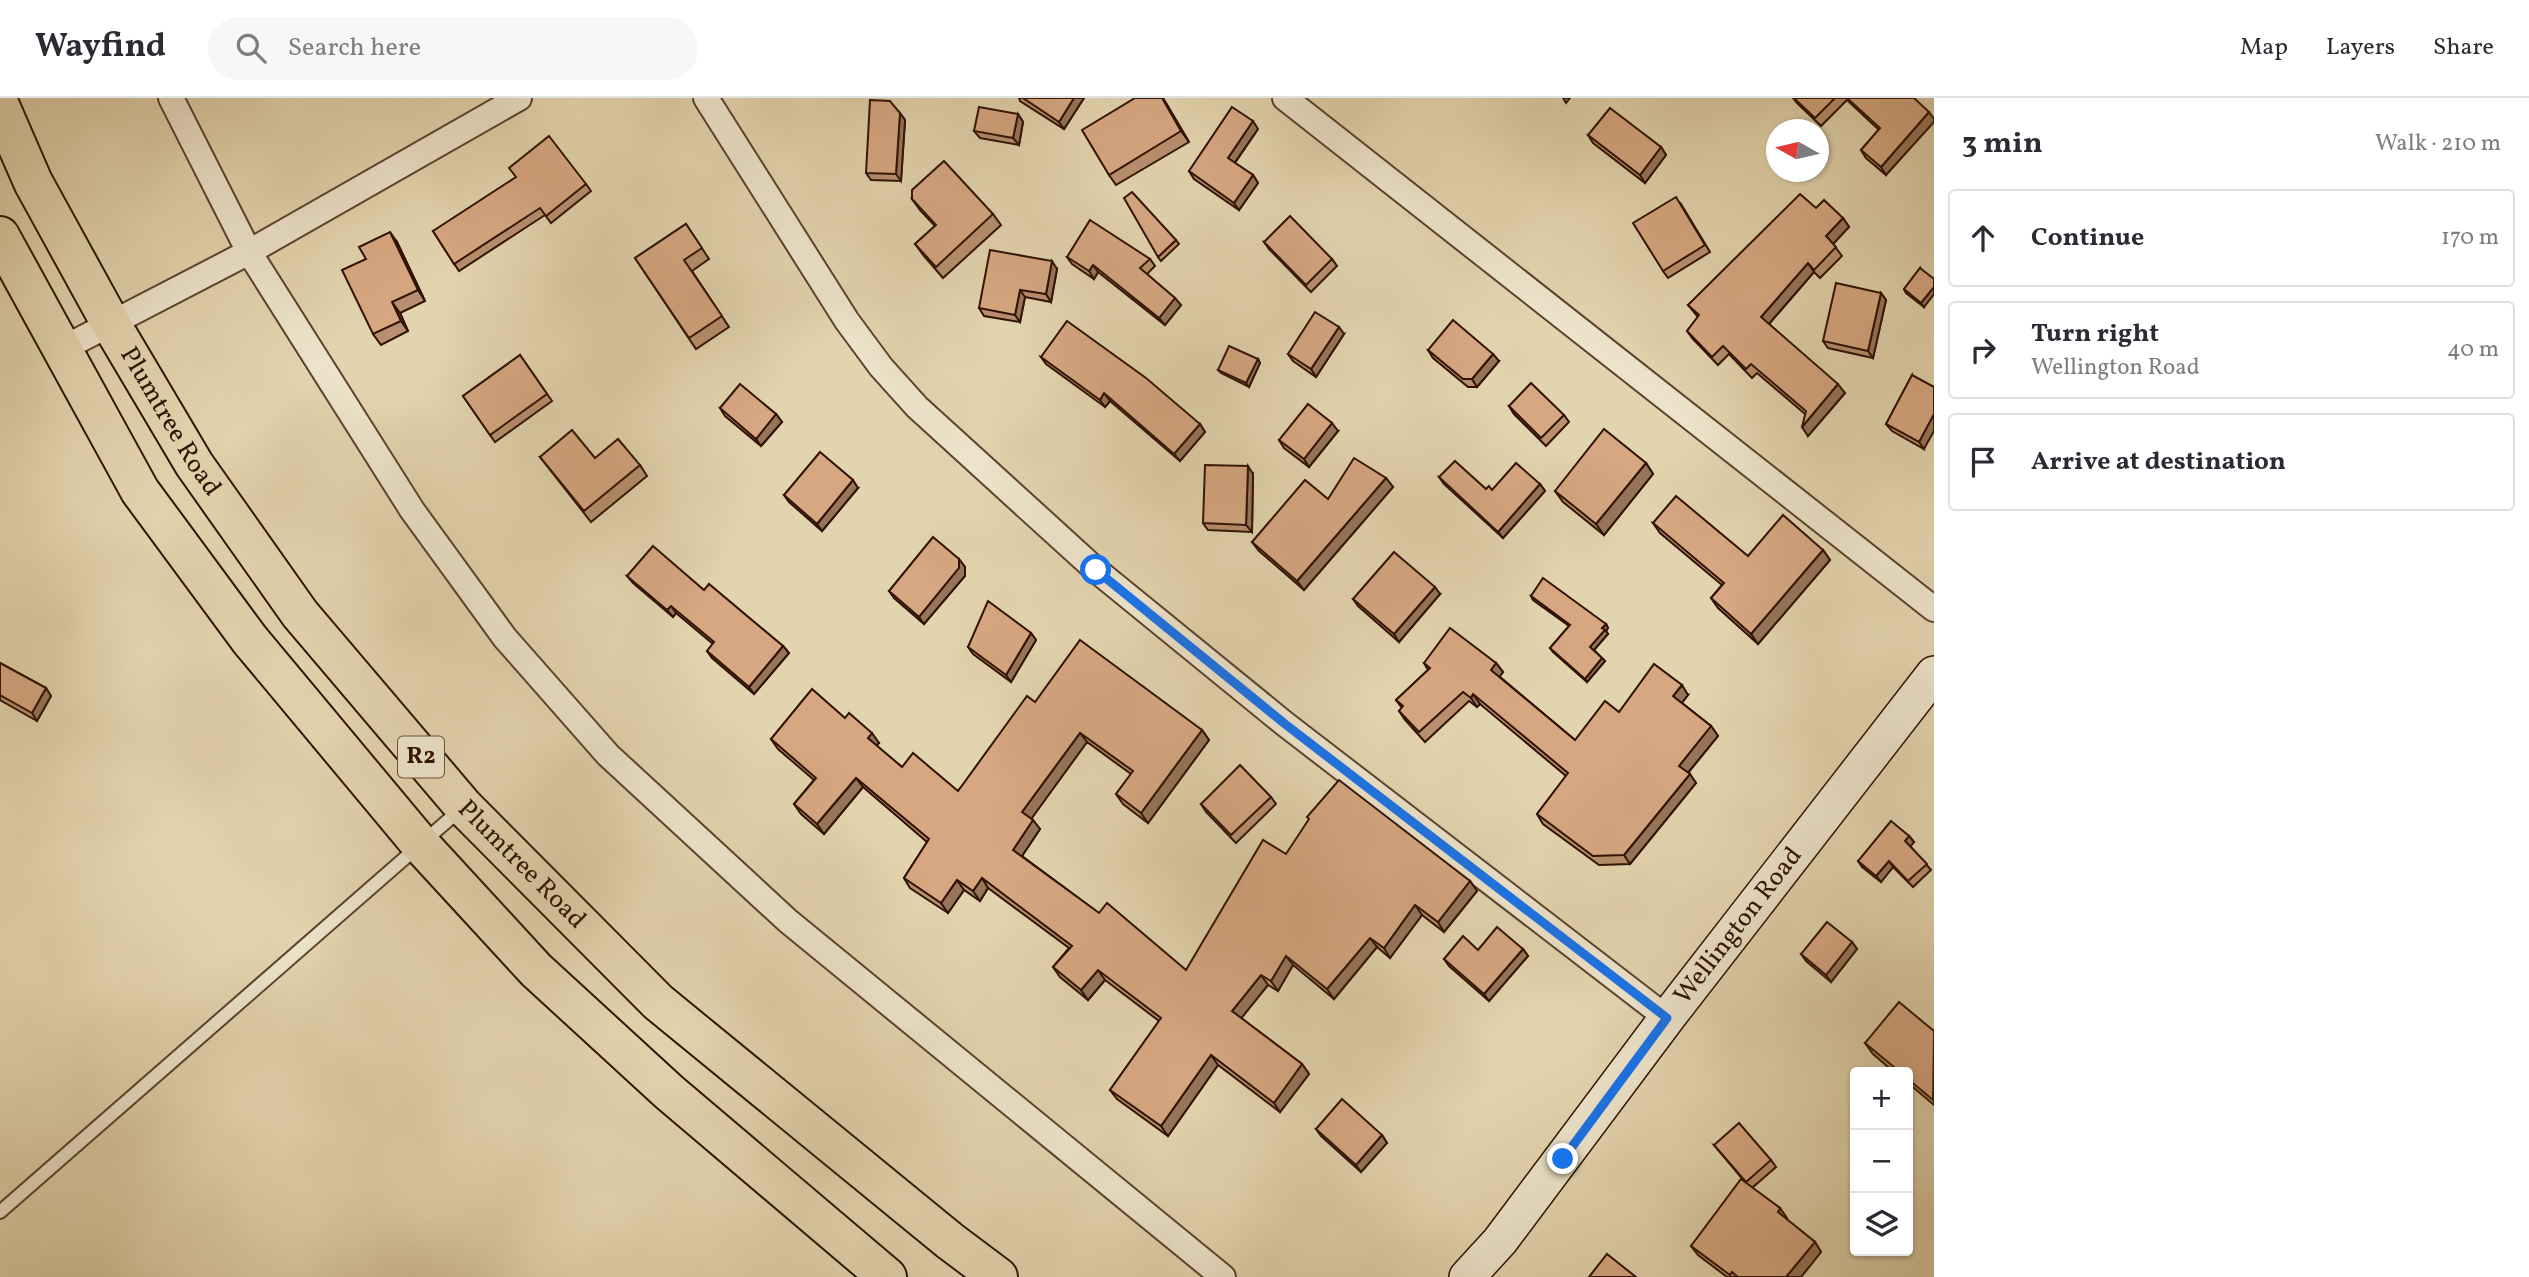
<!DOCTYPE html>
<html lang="en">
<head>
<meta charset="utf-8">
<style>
	body { margin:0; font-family:Vollkorn,serif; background:#f7f7f7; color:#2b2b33 }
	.controls { position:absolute; right:21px; bottom:21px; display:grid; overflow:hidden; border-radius:7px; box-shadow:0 2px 5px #0004 }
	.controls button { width:63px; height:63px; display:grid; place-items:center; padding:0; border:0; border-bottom:2px solid #e1e1e2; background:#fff; color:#2b2b33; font:35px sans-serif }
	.compass { position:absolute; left:1766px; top:21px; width:63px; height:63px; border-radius:50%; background:#fff; box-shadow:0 2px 5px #0004; rotate:278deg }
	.stop { position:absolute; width:21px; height:21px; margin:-16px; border:5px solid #1a73e8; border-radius:50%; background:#fff }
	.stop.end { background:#1a73e8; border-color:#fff; box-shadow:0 2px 7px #0008 }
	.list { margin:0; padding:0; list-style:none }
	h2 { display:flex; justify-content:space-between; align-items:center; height:91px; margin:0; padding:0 28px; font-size:30px }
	h2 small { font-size:23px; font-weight:400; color:#7c7c81 }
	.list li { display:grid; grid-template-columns:46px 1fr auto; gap:21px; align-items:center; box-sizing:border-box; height:98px; margin:0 14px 14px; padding:0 14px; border:2px solid #e1e1e2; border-radius:7px }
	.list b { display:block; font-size:26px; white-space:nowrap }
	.list p { margin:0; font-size:23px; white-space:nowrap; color:#7c7c81 }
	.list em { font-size:23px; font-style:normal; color:#7c7c81 }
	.icon { flex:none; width:38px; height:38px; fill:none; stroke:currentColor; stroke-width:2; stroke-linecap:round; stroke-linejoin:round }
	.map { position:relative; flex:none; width:1934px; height:1179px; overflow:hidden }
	header { display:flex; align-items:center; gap:42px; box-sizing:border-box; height:98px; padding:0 35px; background:#fff; border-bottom:2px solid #e1e1e2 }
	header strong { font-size:33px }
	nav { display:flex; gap:38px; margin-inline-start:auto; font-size:24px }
	.search { width:490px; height:63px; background:#f7f7f7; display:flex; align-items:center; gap:18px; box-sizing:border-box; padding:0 24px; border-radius:38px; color:#7c7c81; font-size:26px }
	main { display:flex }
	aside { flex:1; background:#fff }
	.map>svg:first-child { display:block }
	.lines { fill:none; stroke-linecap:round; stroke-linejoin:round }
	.service-casing { stroke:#5c422e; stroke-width:16 }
	.minor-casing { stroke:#5c422e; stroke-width:28 }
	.secondary-casing { stroke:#301204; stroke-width:38 }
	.trunk-casing { stroke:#301204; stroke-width:42 }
	.service { stroke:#ece3ca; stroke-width:12 }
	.minor { stroke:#ece3ca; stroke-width:24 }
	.secondary { stroke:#ece3ca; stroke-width:35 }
	.trunk { stroke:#e2d4ae; stroke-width:38 }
	.wall { fill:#b8906f; stroke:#301204; stroke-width:2 }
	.shaded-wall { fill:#96755a; stroke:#301204; stroke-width:2 }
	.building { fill:#d6a781; stroke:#301204; stroke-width:2 }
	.route { stroke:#1a73e8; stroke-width:9 }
	.labels { text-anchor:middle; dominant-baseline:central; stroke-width:5; stroke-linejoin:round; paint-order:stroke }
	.shield { fill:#ece3ca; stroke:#68513f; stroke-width:2 }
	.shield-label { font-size:24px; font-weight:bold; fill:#301204 }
	.street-label { font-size:26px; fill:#301204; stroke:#ece3ca }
</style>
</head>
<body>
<header>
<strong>Wayfind</strong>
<div class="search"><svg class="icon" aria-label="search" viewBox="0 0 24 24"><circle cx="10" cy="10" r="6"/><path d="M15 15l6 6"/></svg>Search here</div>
<nav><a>Map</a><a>Layers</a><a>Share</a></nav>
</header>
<main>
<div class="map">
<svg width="1934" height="1179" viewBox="0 0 1934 1179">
	<rect width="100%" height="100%" fill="#e2d4ae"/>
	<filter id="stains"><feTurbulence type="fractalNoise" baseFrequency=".00286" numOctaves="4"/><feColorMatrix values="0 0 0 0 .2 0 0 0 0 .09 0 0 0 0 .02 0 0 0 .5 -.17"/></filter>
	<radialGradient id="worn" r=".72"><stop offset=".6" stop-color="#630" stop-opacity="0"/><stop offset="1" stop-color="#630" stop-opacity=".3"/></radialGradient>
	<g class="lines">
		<!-- service casing -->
		<g class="service-casing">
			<polyline id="service" points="0,1114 461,711"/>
		</g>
		<!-- minor casing -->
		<g class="minor-casing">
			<g id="minor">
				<polyline points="171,0 249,154 412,412 505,540 608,657 788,823 1223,1179"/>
				<polyline points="706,0 847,223 881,269 917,309 1096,472 1285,626 1667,920"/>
				<polyline points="1285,0 1934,511"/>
				<polyline points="62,251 249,154 519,0"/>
			</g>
		</g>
		<!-- secondary casing -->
		<g class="secondary-casing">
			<g id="secondary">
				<path id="s1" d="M1467 1179 1500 1143 1667 920 1934 576"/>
			</g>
		</g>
		<!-- trunk casing -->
		<g class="trunk-casing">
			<g id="trunk">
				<path id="s2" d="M0 8 33 84 111 226 194 366 300 516 464 709 658 904 950 1143 998 1179"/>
				<polyline points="0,138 140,393 250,542 421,747 536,872 669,994 887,1179"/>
			</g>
		</g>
		<!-- service -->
		<use href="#service" class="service"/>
		<!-- minor -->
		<use href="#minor" class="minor"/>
		<!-- secondary -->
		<use href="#secondary" class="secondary"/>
		<!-- trunk -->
		<use href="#trunk" class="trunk"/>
	</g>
	<!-- wall -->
	<g class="wall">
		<polygon points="1019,0 1084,0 1064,31 1020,3"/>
		<polygon points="1163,0 1189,44 1116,87 1109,77"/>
		<polygon points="1793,0 1914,0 1886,77 1866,60 1861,52 1879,32 1847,2 1821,28 1797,5"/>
		<polygon points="900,15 905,22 901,83 871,82 866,75"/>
		<polygon points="1018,16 1023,24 1019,47 980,40 974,33"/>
		<polygon points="1258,31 1235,65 1253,77 1258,85 1239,112 1194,81 1189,73"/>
		<polygon points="1588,37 1661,49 1666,57 1645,85 1593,45"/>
		<polygon points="586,86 591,93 551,125 545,117 459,173 433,133"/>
		<polygon points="912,101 993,116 1001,127 943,180 923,157 915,146 935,128 920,112"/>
		<polygon points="1681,106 1710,154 1668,180 1663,173"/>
		<polygon points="1816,110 1843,120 1849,129 1833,146 1842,158 1820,180 1814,174 1769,226 1845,295 1808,338 1805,316 1757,275 1752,280 1729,256 1718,267 1693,241 1687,233 1698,219 1688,207"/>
		<polygon points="686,126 709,161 692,173 729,229 696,251 635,160"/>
		<polygon points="1176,142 1179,146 1161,163 1158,159"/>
		<polygon points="397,144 425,203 400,215 408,233 381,247 373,236"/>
		<polygon points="1264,144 1332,161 1337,168 1311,194 1269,151"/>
		<polygon points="1067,159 1150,161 1155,168 1147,176 1181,207 1165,227 1098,174 1094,181 1072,166"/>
		<polygon points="1920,170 1924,209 1906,195 1904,191"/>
		<polygon points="1057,171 1051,204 1025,199 1020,224 984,218 979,210"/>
		<polygon points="1881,195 1886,202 1873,260 1828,250 1823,243"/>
		<polygon points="1344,236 1316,279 1293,263 1288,256"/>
		<polygon points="1428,252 1499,263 1477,289 1468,289 1433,260"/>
		<polygon points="520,257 552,303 495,344 463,298"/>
		<polygon points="1041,259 1200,326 1205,334 1180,363 1110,303 1105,309 1046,266"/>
		<polygon points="1258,261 1260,265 1249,289 1221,275 1218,272"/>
		<polygon points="1912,277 1924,351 1892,333 1886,326"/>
		<polygon points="1509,308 1564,317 1569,324 1546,348 1514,316"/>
		<polygon points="720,310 776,316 782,324 761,348 725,318"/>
		<polygon points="1338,333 1309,369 1284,350 1279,342"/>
		<polygon points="540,359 595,360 640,367 647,378 591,424"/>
		<polygon points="1646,365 1653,376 1604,437 1563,404 1555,393"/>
		<polygon points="1253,376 1252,434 1208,432 1203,425"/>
		<polygon points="1439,379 1486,391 1492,392 1540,386 1545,393 1503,440 1444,386"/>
		<polygon points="1386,380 1393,389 1304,492 1259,453 1252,444 1328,401"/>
		<polygon points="858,390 822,433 789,404 784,397"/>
		<polygon points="1653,425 1748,458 1823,452 1830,462 1758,546 1718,510 1711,500 1722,487 1660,435"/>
		<polygon points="959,461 965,469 965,478 924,526 894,500 889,493"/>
		<polygon points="627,478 704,492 783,548 789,555 754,596 712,560 707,553 713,546 676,515 673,519 633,485"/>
		<polygon points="1440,496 1399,544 1358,508 1353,501"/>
		<polygon points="1531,498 1606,526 1608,530 1606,533 1608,536 1594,552 1605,563 1587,584 1553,554 1550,550 1569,528 1533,502"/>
		<polygon points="1031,535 1036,542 1011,584 973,556 968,549"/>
		<polygon points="0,565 46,590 51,598 37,623 0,602"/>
		<polygon points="1424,565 1496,565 1503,574 1499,578 1575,642 1619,614 1688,597 1682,605 1711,628 1718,638 1688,675 1696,685 1630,766 1599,767 1543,726 1537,716 1566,678 1480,606 1477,609 1469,603 1425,644 1405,622 1399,613 1402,610 1396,602 1428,572"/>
		<polygon points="1035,604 1202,632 1209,642 1148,725 1123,706 1116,696 1131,676 1087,644 1031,720 1040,731 1022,758 1099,815 1186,872 1286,756 1470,783 1477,793 1444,834 1422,817 1390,860 1377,849 1334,901 1293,867 1278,893 1268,887 1241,920 1302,966 1309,976 1280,1014 1218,967 1168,1038 1117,1001 1110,992 1159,923 1105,882 1088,902 1060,879 1053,869 1069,850 988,790 980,803 964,792 948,815 910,790 904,780 927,744 863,689 824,736 801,716 794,706 814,682 778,651 771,641 845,620 879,645 876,648 902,669 958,693"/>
		<polygon points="1271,699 1276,706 1236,745 1206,714 1201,706"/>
		<polygon points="1909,738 1914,744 1910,748 1931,772 1913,789 1893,769 1881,784 1862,769 1858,763"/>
		<polygon points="1852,844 1857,851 1831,884 1806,863 1801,856"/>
		<polygon points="1523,851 1528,858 1489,903 1449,868 1444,861 1478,852"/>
		<polygon points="1934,933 1934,1007 1908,985 1908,974 1894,974 1873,956 1865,945"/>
		<polygon points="1316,1031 1382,1037 1387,1045 1361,1074 1321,1038"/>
		<polygon points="1714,1047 1771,1062 1776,1069 1752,1090 1780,1110 1786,1121 1815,1144 1821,1154 1801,1179 1727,1179 1698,1157 1691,1148 1745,1084"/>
	</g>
	<!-- shaded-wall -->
	<g class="shaded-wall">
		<polygon points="1074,0 1084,0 1064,31 1059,24"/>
		<polygon points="1162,0 1163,0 1189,44 1181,33"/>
		<polygon points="1563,0 1570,0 1566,5"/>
		<polygon points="1929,14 1934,21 1934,24 1886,77 1881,69"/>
		<polygon points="900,15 905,22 901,83 896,76"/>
		<polygon points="1018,16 1023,24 1019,47 1013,40"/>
		<polygon points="1253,23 1258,31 1233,67 1228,60"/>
		<polygon points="1661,49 1666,57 1645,85 1640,77"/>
		<polygon points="1253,77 1258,85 1239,112 1234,105"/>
		<polygon points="1843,120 1849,129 1832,147 1826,138"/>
		<polygon points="390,134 397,144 425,203 418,192"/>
		<polygon points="1052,163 1057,171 1051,204 1046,196"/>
		<polygon points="1808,165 1814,174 1767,228 1761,219"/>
		<polygon points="1093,167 1098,174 1094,181 1089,173"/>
		<polygon points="1934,189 1934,196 1924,209 1921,205"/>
		<polygon points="1020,192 1025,199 1020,224 1015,217"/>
		<polygon points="1881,195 1886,202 1873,260 1868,253"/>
		<polygon points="1175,200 1181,207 1165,227 1159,220"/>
		<polygon points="392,204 400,215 408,233 401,223"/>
		<polygon points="1339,229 1344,236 1316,279 1311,271"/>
		<polygon points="1493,256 1499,263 1477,289 1472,281"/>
		<polygon points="1258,261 1260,265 1249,289 1246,285"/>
		<polygon points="1838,286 1845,295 1808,338 1802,329"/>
		<polygon points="1104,295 1110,303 1105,309 1100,302"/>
		<polygon points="776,316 782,324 761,348 756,341"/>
		<polygon points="1934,316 1934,333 1924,351 1919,344"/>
		<polygon points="1332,325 1338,333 1309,369 1304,361"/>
		<polygon points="1200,326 1205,334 1180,363 1174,356"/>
		<polygon points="1646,365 1653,376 1604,437 1596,426"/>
		<polygon points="1248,368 1253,376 1252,434 1246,427"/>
		<polygon points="1386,380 1393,389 1304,492 1297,483"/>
		<polygon points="853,382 858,390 822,433 817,426"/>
		<polygon points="1540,386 1545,393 1503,440 1498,434"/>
		<polygon points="1823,452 1830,462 1758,546 1751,536"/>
		<polygon points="959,461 965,469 965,478 924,526 919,519"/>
		<polygon points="1435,489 1440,496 1399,544 1394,536"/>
		<polygon points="671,508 676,515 673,519 667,512"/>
		<polygon points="1606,526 1608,530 1606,533 1608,536 1593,553 1590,549"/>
		<polygon points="1031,535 1036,542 1011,584 1006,577"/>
		<polygon points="783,548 789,555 754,596 749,589"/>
		<polygon points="1602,560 1605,563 1587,584 1585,581"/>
		<polygon points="1496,565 1503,574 1498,581 1491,572"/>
		<polygon points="1682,587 1688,597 1680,607 1673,598"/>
		<polygon points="46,590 51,598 37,623 32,615"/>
		<polygon points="1473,596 1480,606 1477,609 1471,600"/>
		<polygon points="1711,628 1718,638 1686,677 1679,668"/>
		<polygon points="1202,632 1209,642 1148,725 1141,715"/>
		<polygon points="872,635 879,645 874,650 868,640"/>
		<polygon points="1080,635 1087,644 1029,724 1022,714"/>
		<polygon points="1690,676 1696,685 1630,766 1624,757"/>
		<polygon points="856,680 863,689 824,736 817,726"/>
		<polygon points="1033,722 1040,731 1020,761 1013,752"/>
		<polygon points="1909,738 1914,744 1910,749 1905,743"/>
		<polygon points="1889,763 1893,769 1881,784 1876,778"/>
		<polygon points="982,780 988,790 980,803 973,793"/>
		<polygon points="957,782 964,792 948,815 941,805"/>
		<polygon points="1470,783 1477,793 1444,834 1438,824"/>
		<polygon points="1415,807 1422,817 1390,860 1384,850"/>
		<polygon points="1370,840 1377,849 1334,901 1327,891"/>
		<polygon points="1852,844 1857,851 1831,884 1826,877"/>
		<polygon points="1523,851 1528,858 1489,903 1484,896"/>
		<polygon points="1286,858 1293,867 1278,893 1271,883"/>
		<polygon points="1098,872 1105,882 1088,902 1081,892"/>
		<polygon points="1261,877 1268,887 1239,923 1232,913"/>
		<polygon points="1211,957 1218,967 1168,1038 1161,1028"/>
		<polygon points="1302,966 1309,976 1280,1014 1274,1005"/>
		<polygon points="1382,1037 1387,1045 1361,1074 1356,1067"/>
		<polygon points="1780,1110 1787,1120 1784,1123 1778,1114"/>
		<polygon points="1815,1144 1821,1154 1801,1179 1786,1179"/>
	</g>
	<!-- building -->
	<g class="building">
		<polygon points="1023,0 1074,0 1059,24"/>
		<polygon points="1135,0 1162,0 1181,33 1109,77 1082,32"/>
		<polygon points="1794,0 1835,0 1815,20"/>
		<polygon points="1847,0 1914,0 1929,14 1881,69 1861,52 1880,30"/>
		<polygon points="870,2 890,3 900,15 896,76 866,75"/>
		<polygon points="979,9 1018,16 1013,40 974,33"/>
		<polygon points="1232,9 1253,23 1228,60 1253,77 1234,105 1189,73"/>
		<polygon points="1610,10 1661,49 1640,77 1588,37"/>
		<polygon points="549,38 586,86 546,118 540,110 454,166 433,133 516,79 509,70"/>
		<polygon points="944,63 993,116 936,169 915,146 936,127 912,101 912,92"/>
		<polygon points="1132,94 1176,142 1158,159 1124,100"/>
		<polygon points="1800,96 1816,110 1824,102 1843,120 1826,138 1836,149 1814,172 1808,165 1761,219 1838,286 1802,329 1806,313 1751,266 1746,271 1723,248 1712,259 1687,233 1699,217 1688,207"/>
		<polygon points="1676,99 1705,147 1663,173 1633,125"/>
		<polygon points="1290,118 1332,161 1306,187 1264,144"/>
		<polygon points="1090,122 1150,161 1140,170 1175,200 1159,220 1093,167 1089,173 1067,159"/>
		<polygon points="686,126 702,150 684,162 722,218 689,240 635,160"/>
		<polygon points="390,134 418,192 392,204 401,223 373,236 342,172 366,161 359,149"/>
		<polygon points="990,152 1052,163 1046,196 1020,192 1015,217 979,210"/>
		<polygon points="1920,170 1934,181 1934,189 1921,205 1904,191"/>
		<polygon points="1836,185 1881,195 1868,253 1823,243"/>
		<polygon points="1315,214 1339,229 1311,271 1288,256"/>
		<polygon points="1453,222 1493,256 1472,281 1463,281 1428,252"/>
		<polygon points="1067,223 1146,280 1200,326 1174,356 1104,295 1100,302 1041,259"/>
		<polygon points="1229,248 1258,261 1246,285 1218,272"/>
		<polygon points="520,257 547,296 490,337 463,298"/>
		<polygon points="1912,277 1934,289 1934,316 1919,344 1886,326"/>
		<polygon points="1531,285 1564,317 1541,340 1509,308"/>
		<polygon points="740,286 776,316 756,341 720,310"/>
		<polygon points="1308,306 1332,325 1304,361 1279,342"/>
		<polygon points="1604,331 1646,365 1596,426 1555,393"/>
		<polygon points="572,332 595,360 618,341 640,367 584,413 540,359"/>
		<polygon points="820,354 853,382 817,426 784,397"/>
		<polygon points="1354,360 1386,380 1297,483 1252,444 1305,382 1328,401"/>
		<polygon points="1455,363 1486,391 1489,388 1492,392 1516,365 1540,386 1498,434 1439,379"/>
		<polygon points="1205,367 1248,368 1246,427 1203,425"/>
		<polygon points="1676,398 1748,458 1783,417 1823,452 1751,536 1711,500 1724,485 1653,425"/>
		<polygon points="933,439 959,461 959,470 919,519 889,493"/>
		<polygon points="653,448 704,492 709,486 783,548 749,589 707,553 714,544 671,508 667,512 627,478"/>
		<polygon points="1394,454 1435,489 1394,536 1353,501"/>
		<polygon points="1543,480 1606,526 1602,530 1605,532 1590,549 1602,560 1585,581 1550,550 1570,527 1531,498"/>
		<polygon points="988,503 1031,535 1006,577 968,549"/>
		<polygon points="1450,530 1496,565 1491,572 1575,642 1605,603 1619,614 1654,566 1682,587 1673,598 1711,628 1679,668 1690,676 1624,757 1593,758 1537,716 1568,675 1473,596 1471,600 1463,594 1419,634 1399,613 1403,608 1396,602 1430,570 1424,565"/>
		<polygon points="1080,542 1202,632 1141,715 1116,696 1133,673 1080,635 1022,714 1033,722 1013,752 1099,815 1107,805 1186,872 1263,742 1286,756 1309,721 1307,719 1339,682 1470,783 1438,824 1415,807 1384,850 1370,840 1327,891 1286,858 1271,883 1261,877 1232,913 1302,966 1274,1005 1211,957 1161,1028 1110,992 1161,920 1098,872 1081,892 1053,869 1072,848 982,780 973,793 957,782 941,805 904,780 929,741 856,680 817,726 794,706 816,680 771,641 812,591 845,620 849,615 872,635 868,640 902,669 913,655 958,693 1027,598 1035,604"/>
		<polygon points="0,565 46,590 32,615 0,597"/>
		<polygon points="1240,667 1271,699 1231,737 1201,706"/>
		<polygon points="1891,723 1909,738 1905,743 1927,766 1908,783 1889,763 1876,778 1858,763"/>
		<polygon points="1827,824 1852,844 1826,877 1801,856"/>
		<polygon points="1497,829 1523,851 1484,896 1444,861 1463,838 1478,852"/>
		<polygon points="1899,904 1934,933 1933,1002 1908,981 1908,974 1900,974 1865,945"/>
		<polygon points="1342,1001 1382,1037 1356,1067 1316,1031"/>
		<polygon points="1739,1025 1771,1062 1746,1084 1714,1047"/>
		<polygon points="1741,1081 1780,1110 1778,1114 1815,1144 1786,1179 1738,1179 1732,1174 1730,1177 1691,1148"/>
		<polygon points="1607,1156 1636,1179 1589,1179"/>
	</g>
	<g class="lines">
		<!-- route -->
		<polyline class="route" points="1096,472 1285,626 1667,920 1563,1061"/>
	</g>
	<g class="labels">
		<!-- shield labels -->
		<rect class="shield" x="398" y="638.5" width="46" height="41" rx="5"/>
		<g class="shield-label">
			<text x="421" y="659">R2</text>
		</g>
		<!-- street labels -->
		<g class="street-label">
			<text stroke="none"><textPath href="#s2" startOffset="359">Plumtree Road</textPath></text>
			<text stroke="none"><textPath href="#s2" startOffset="926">Plumtree Road</textPath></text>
			<text stroke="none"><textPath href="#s1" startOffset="444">Wellington Road</textPath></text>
		</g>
	</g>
	<rect width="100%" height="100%" filter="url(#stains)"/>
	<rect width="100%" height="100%" fill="url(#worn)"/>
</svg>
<div class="controls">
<button>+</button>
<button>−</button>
<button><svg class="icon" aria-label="layers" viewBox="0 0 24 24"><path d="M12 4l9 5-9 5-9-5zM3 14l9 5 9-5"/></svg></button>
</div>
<svg class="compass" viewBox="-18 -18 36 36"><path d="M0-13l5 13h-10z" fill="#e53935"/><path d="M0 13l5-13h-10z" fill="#7c7c81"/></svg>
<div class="stop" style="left:1096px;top:472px"></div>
<div class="stop end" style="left:1563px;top:1061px"></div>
</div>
<aside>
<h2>3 min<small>Walk · 210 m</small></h2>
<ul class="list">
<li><svg class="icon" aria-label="ahead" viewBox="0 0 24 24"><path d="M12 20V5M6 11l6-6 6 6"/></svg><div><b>Continue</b></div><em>170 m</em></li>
<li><svg class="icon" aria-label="right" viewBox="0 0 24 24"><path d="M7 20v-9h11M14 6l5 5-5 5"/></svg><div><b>Turn right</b><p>Wellington Road</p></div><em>40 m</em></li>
<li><svg class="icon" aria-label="arrive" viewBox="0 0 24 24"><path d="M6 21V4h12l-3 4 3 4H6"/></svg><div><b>Arrive at destination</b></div></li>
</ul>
</aside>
</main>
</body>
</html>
